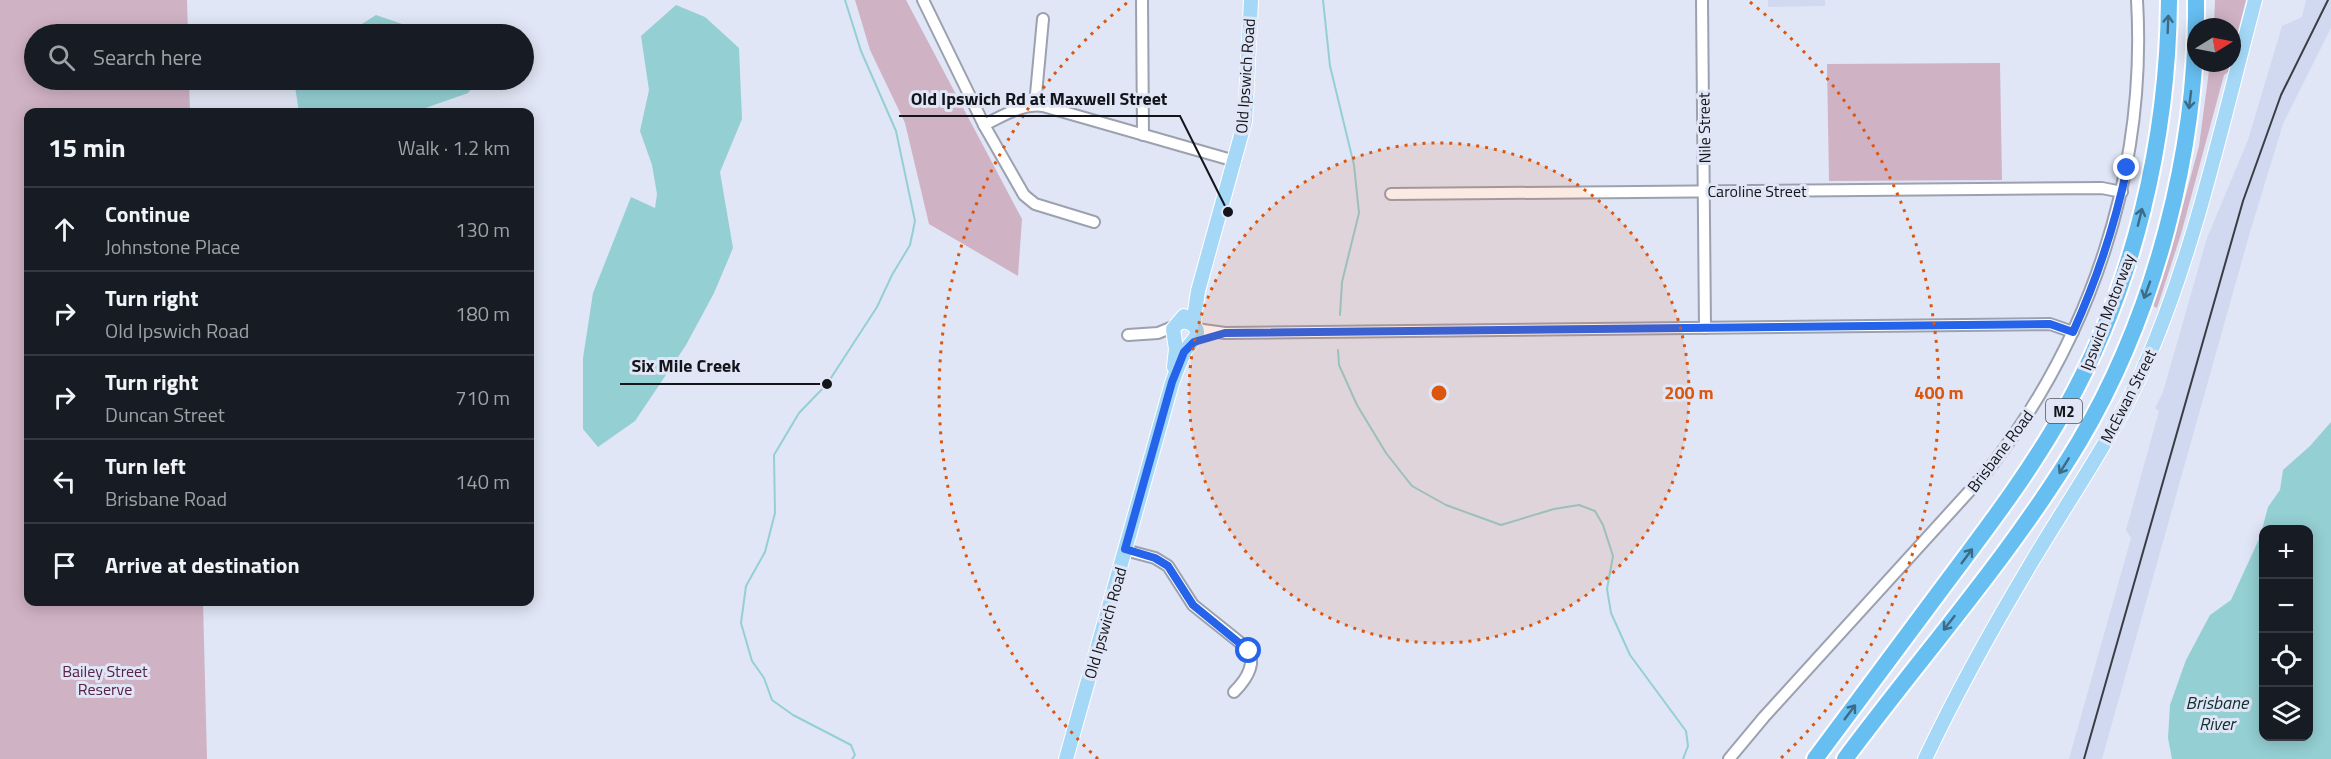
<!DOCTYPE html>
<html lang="en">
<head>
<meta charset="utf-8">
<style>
	body { margin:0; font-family:"Titillium Web",sans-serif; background:#242831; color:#f1f3f6 }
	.controls { position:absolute; right:18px; bottom:18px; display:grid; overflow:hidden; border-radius:12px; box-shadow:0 3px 15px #0003 }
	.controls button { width:54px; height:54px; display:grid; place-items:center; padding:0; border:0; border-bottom:2px solid #363941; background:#171b24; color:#f1f3f6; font:30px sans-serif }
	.compass { position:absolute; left:2187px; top:18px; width:54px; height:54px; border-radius:50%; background:#171b24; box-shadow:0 3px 15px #0003; rotate:80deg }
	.stop { position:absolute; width:18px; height:18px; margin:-14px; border:4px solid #2563eb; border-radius:50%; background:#fff }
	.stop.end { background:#2563eb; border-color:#fff; box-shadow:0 2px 6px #0008 }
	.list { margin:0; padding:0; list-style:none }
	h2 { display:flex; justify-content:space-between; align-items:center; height:78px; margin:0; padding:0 24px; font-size:26px }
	h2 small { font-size:20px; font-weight:400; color:#9ea1a6 }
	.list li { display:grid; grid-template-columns:39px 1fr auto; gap:18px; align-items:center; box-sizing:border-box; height:84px; padding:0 24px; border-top:2px solid #363941 }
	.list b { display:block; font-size:22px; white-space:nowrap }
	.list p { margin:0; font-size:20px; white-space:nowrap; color:#9ea1a6 }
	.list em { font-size:20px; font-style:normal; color:#9ea1a6 }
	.icon { flex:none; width:33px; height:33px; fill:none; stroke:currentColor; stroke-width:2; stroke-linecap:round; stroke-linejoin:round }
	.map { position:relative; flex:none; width:2331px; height:759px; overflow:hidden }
	.search { position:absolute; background:#171b24; box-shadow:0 3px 15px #0003; left:24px; top:24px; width:510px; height:66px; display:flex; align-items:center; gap:15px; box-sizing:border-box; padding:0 21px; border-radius:33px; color:#9ea1a6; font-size:22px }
	.panel { position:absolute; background:#171b24; box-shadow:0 3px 15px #0003; left:24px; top:108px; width:510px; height:498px; border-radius:12px }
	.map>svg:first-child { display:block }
	.built { fill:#d1d9f0 }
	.green { fill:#d0b2c5 }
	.water { fill:#94cfd3; fill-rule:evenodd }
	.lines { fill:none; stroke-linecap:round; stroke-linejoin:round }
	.stream { stroke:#94cfd3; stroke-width:2 }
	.minor-casing { stroke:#9ca1b0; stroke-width:14 }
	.major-casing { stroke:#fff; stroke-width:16 }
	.highway-casing { stroke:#fff; stroke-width:20 }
	.minor { stroke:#fff; stroke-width:10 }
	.major { stroke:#a4d8f6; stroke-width:14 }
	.highway { stroke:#67bef0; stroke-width:16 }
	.rail { stroke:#3b3d45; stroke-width:2 }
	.oneway { stroke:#3d6a85 }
	.route { stroke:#2563eb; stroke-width:8 }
	.ring { fill:none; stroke:#dd560d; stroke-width:3; stroke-dasharray:3 6 }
	.labels { text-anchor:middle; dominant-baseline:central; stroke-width:6; stroke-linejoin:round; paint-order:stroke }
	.shield { fill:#e0e6f6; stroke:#50545c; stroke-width:1.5 }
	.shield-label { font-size:15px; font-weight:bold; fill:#13151a }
	.street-label { font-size:16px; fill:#13151a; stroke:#e0e6f6 }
	.park-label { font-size:16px; fill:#572348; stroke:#e0e6f6 }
	.water-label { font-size:18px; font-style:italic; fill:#123132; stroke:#e0e6f6 }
	.centre { fill:#dd560d; stroke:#e0e6f6; stroke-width:3 }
	.ring-label { font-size:18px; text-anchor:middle; font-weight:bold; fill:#dd560d; stroke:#e0e6f6; stroke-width:6; stroke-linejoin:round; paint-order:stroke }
	.leader { fill:none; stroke:#13151a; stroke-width:2 }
	.callout-dot { fill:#13151a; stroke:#e0e6f6; stroke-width:2 }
	.callout-label { font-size:18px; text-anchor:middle; font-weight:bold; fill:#13151a; stroke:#e0e6f6; stroke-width:6; stroke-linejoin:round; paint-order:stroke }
</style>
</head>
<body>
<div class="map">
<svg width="2331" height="759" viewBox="0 0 2331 759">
	<rect width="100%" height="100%" fill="#e0e6f6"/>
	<!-- built -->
	<g class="built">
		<polygon points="1768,0 1825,0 1825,6 1768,7"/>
		<polygon points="2306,0 2331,0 2331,28 2283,124 2250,232 2102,759 2069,759 2131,538 2126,530 2159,411 2155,408 2163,392 2207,238 2248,140 2282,26 2302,17"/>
	</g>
	<!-- green -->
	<g class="green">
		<polygon points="0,0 187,0 188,34 34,34 34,80 189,80 190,112 28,112 28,602 203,602 207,759 0,759"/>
		<polygon points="855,0 906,0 1022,219 1018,276 929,224 905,123 870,50"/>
		<polygon points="2215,0 2246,0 2232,54 2232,27 2214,27"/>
		<polygon points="2000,63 2002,180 1829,181 1827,64"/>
		<polygon points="2210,63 2230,63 2228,72 2224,75 2181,234 2157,308 2153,306 2170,254 2199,146"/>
	</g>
	<!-- water -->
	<g class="water">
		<polygon points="676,5 705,17 739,48 742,119 720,172 733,248 714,293 686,345 635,421 598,447 583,429 583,358 593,293 631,197 655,208 657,194 652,165 640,131 649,90 641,36"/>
		<polygon points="376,15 408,26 467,27 475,34 346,34"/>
		<polygon points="294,80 478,80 468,93 414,112 299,112"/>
		<path d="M2331 422V759H2172L2168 738 2170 705 2186 660 2210 615 2231 600 2260 537 2268 507 2280 490 2283 470 2310 446ZM2264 530H2308V736H2264Z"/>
	</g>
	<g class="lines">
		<!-- stream -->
		<g class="stream">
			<polyline points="845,0 861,51 896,131 915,221 910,245 892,275 877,307 827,384 799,413 774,455 775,513 765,552 746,586 741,623 752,661 764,678 772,700 793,715 851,745 855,755 852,759"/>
			<polyline points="1323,0 1330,66 1354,165 1359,213 1342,282 1340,315"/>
			<polyline points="1338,350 1339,365 1357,405 1386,453 1412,486 1446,505 1501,525 1554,509 1579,505 1595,511 1603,525 1613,556 1607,589 1611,613 1630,655 1686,731 1688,746 1683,759"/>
		</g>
		<!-- minor casing -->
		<g class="minor-casing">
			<g id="minor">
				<polyline points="923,0 984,125 1024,195 1035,204 1094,222"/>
				<polyline points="1142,0 1143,135"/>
				<polyline points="1702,0 1705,328"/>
				<polyline points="1035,105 1043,19"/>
				<path d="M984 125C1003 116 1022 103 1043 106L1235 161"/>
				<polyline points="1391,194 2102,188 2122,192"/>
				<polyline points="1196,329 1225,333 2050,324 2073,332"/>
				<polyline points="1128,335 1158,333 1175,326"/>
				<path d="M1125 550 1155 558 1168 566 1193 605 1248 649C1257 665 1245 681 1234 692"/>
				<path d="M1729 759 1764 717 1985 474C2091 340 2147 171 2137 0"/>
			</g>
		</g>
		<!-- major casing -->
		<g class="major-casing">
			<g id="major">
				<polyline points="1193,325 1198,291 1245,121 1251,0"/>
				<polyline points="1174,367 1176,349 1173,329 1184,316"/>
				<path d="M1066 759 1172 383C1176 372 1180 361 1185 351 1189 343 1205 334 1192 324 1187 321 1183 321 1178 323"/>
				<path d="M1925 759C1957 691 1994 625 2033 560 2070 498 2112 438 2142 372 2194 256 2222 123 2255 0"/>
			</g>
		</g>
		<!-- highway casing -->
		<g class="highway-casing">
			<g id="highway">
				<path d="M1815 759C1855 706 1894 652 1934 599 1980 537 2028 476 2065 409 2134 286 2168 140 2169 0"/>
				<path d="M1845 759C1923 654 2012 554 2079 442 2155 314 2198 149 2196 0"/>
			</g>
		</g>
		<!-- minor -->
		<use href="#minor" class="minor"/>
		<!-- major -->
		<use href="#major" class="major"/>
		<!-- highway -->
		<use href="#highway" class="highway"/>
		<!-- rail -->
		<polyline class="rail" points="2084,759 2243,201 2281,95 2328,0"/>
	</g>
	<!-- one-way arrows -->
	<defs><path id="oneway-shaft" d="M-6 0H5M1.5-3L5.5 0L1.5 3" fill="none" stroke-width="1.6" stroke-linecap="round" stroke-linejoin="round" transform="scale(1.5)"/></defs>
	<g class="oneway">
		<use href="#oneway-shaft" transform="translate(2168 24) rotate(-88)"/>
		<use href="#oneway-shaft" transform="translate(2190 100) rotate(97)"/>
		<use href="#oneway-shaft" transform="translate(2140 217) rotate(-76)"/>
		<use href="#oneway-shaft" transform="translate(2147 290) rotate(110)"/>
		<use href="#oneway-shaft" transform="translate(2064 466) rotate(122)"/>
		<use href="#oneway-shaft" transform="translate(1967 556) rotate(-53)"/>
		<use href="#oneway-shaft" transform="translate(1949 623) rotate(128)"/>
		<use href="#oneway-shaft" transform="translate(1850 712) rotate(-53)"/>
	</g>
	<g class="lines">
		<!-- route -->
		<path class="route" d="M1249 651 1193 605 1168 566 1155 558 1125 549 1172 382 1184 352 1194 342 1225 333 2050 324 2073 332C2097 279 2115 225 2127 168"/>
	</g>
	<!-- distance rings -->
	<circle cx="1439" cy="393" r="250" fill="#dd560d" fill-opacity=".12"/>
	<g class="ring">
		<circle cx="1439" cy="393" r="250"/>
		<path d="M1098 759A500 500 0 0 1 1128 2M1750 2A500 500 0 0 1 1780 759"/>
	</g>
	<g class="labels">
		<!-- shield labels -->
		<rect class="shield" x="2046" y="399" width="36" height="24" rx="4.5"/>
		<g class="shield-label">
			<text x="2064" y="411">M2</text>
		</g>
		<!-- street labels -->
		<g class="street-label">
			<text transform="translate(1245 76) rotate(-86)">Old Ipswich Road</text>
			<text transform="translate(1704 128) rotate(-91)">Nile Street</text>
			<text x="1757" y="191">Caroline Street</text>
			<text transform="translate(2107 312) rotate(-69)">Ipswich Motorway</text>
			<text transform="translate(2128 396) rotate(-63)">McEwan Street</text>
			<text transform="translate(2000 451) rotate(-53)">Brisbane Road</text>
			<text transform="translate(1105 623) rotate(-74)">Old Ipswich Road</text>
		</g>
		<!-- park labels -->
		<g class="park-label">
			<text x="105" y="671">Bailey Street<tspan x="105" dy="18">Reserve</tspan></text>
		</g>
		<!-- water labels -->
		<g class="water-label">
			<text x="2217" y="702">Brisbane<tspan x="2217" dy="21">River</tspan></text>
		</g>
	</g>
	<circle cx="1439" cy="393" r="9" class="centre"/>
	<g class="ring-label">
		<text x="1689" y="399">200 m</text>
		<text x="1939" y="399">400 m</text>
	</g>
	<!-- callouts -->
	<path class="leader" d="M1228 212L1180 116H899M827 384L753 384H620"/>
	<g class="callout-dot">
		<circle cx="1228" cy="212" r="6"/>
		<circle cx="827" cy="384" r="6"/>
	</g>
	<g class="callout-label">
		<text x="1039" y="105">Old Ipswich Rd at Maxwell Street</text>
		<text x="686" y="372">Six Mile Creek</text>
	</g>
</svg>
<div class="controls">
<button>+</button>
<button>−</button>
<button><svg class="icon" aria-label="locate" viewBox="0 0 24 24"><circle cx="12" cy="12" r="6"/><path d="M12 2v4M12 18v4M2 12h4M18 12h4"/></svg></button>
<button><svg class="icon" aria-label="layers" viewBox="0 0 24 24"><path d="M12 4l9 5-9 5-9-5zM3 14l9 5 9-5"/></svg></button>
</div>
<svg class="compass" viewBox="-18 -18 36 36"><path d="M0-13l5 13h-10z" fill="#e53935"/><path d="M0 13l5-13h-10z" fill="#9ea1a6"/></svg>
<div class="stop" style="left:1249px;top:651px"></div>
<div class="stop end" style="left:2127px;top:168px"></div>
<div class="search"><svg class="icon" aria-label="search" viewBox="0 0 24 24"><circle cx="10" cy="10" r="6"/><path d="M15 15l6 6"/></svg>Search here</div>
<section class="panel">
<h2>15 min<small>Walk · 1.2 km</small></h2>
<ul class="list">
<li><svg class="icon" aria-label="ahead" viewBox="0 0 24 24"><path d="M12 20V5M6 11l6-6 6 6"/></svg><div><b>Continue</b><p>Johnstone Place</p></div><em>130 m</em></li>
<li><svg class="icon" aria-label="right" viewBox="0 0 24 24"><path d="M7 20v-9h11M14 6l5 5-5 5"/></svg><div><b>Turn right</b><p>Old Ipswich Road</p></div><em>180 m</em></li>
<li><svg class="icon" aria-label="right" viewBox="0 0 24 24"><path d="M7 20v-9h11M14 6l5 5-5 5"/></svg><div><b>Turn right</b><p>Duncan Street</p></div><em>710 m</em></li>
<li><svg class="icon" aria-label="left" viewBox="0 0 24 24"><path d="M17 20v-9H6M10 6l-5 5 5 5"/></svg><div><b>Turn left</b><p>Brisbane Road</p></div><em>140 m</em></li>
<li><svg class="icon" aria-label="arrive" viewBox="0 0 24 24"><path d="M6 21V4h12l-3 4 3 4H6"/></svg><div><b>Arrive at destination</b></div></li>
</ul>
</section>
</div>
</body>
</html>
